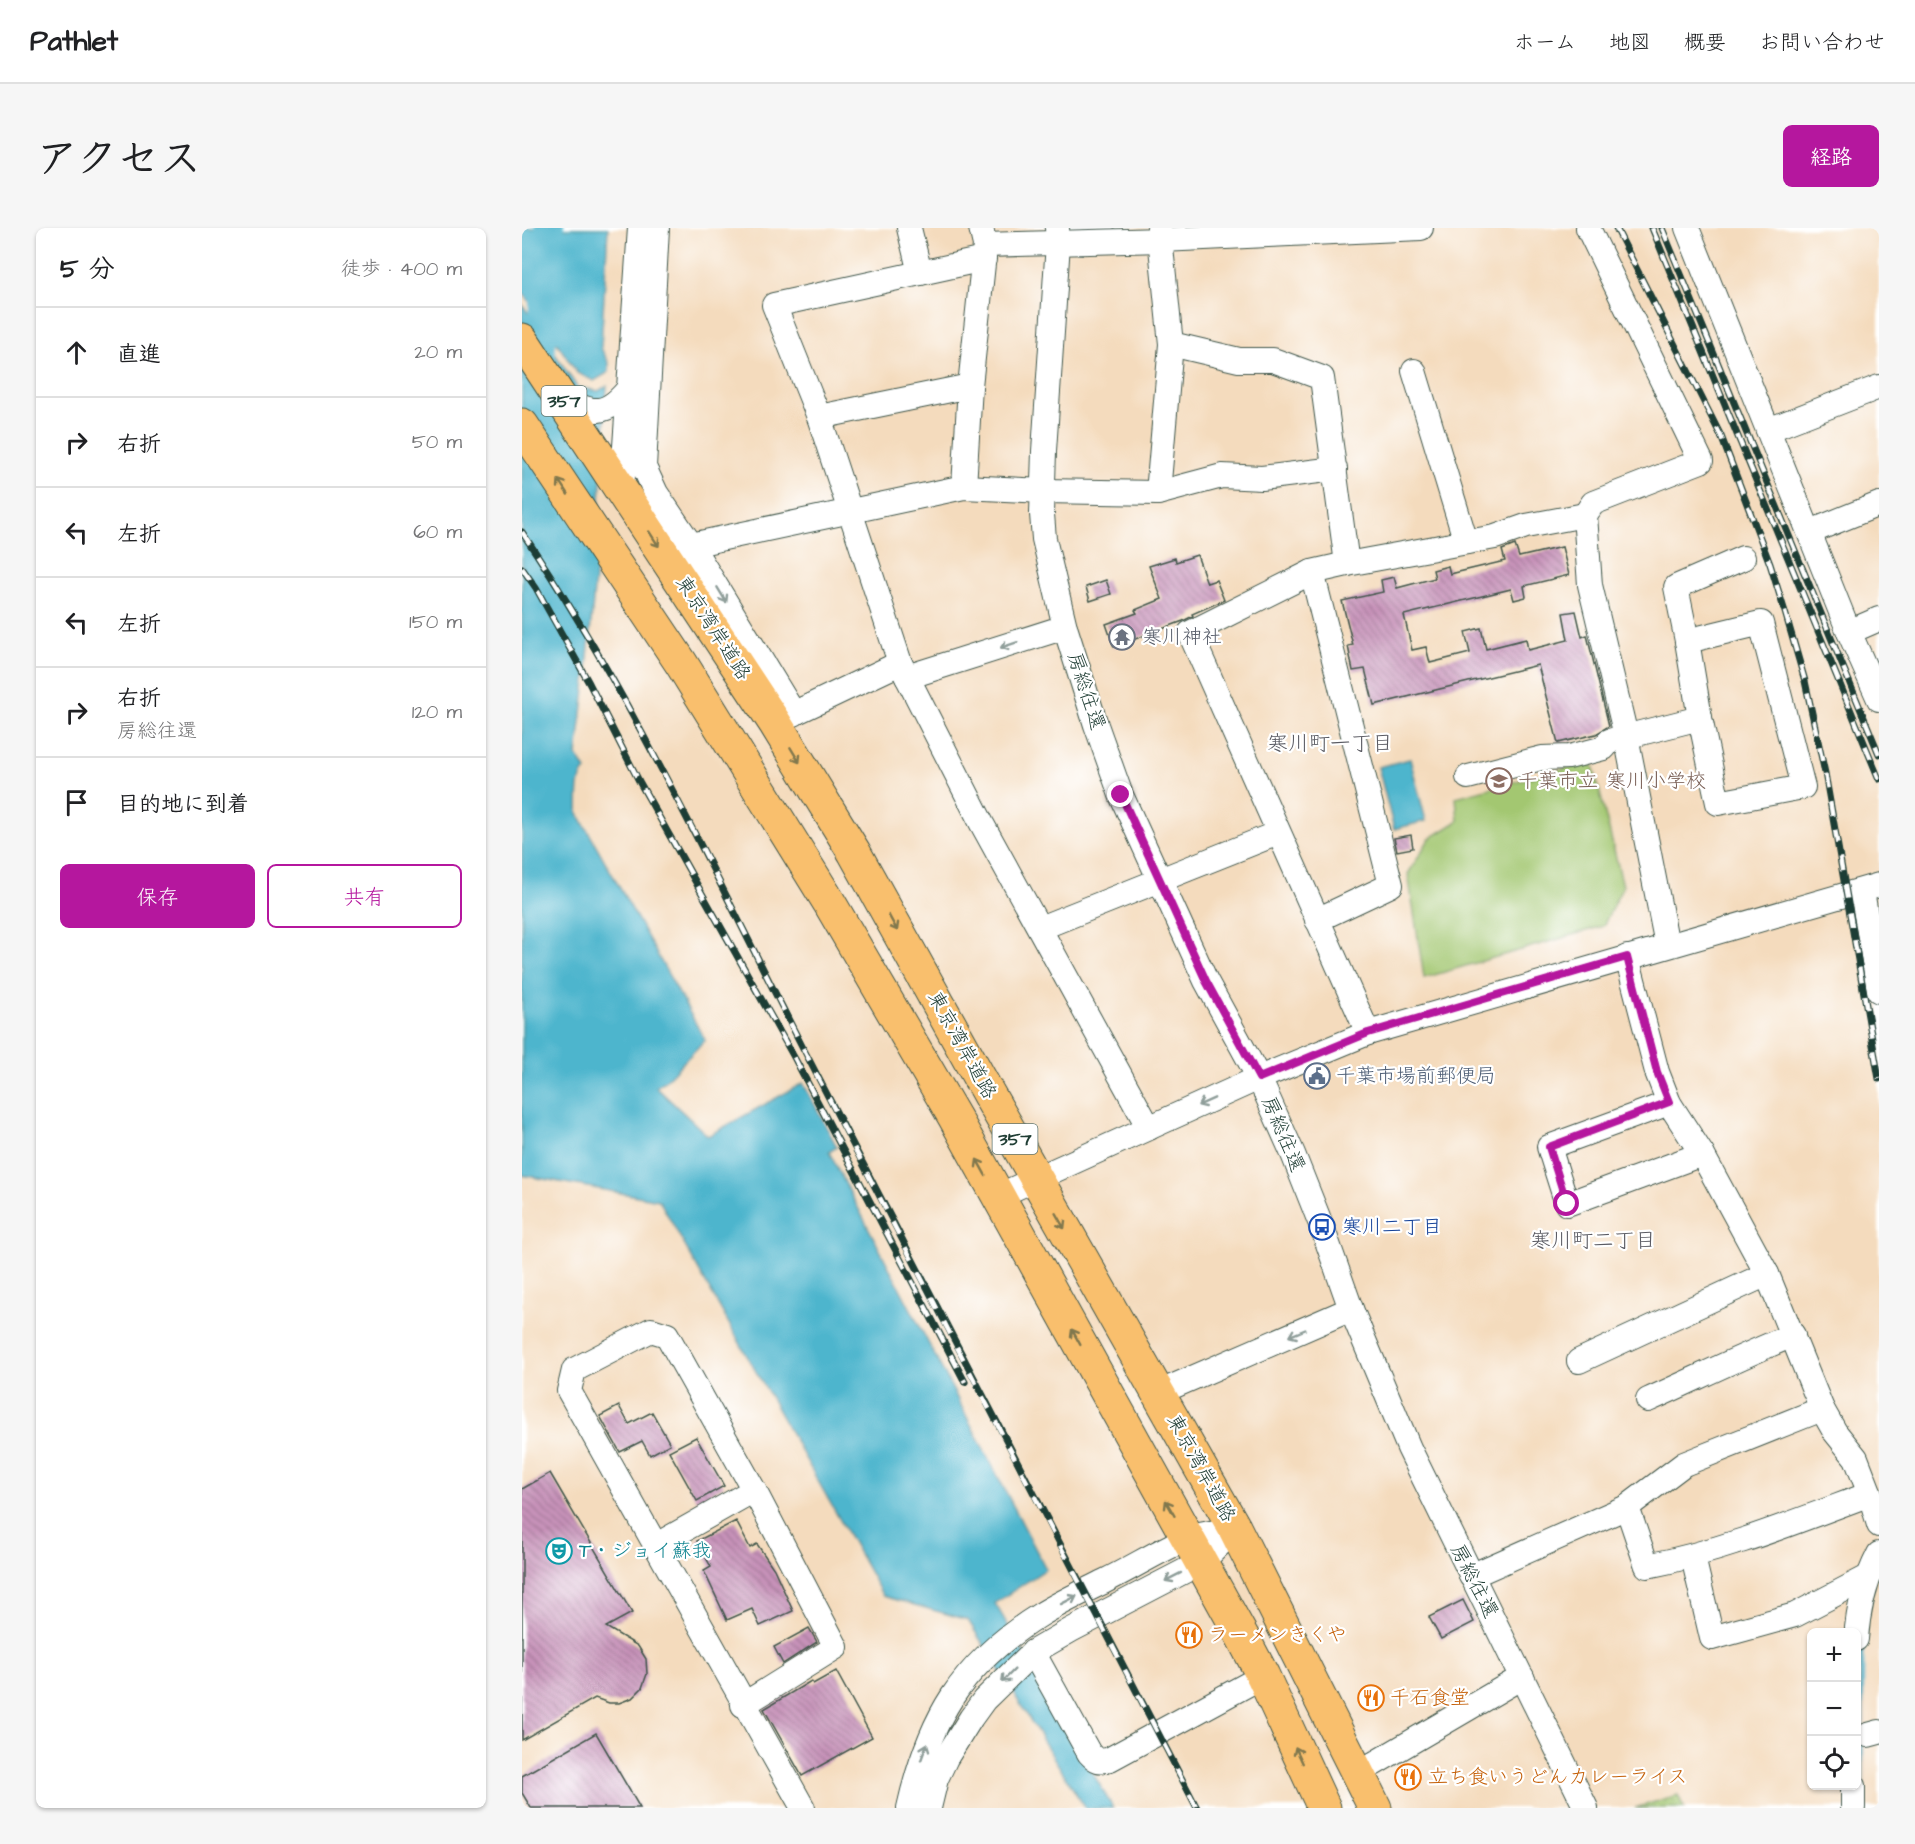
<!DOCTYPE html>
<html lang="ja">
<head>
<meta charset="utf-8">
<style>
	body { margin:0; font-family:"Architects Daughter","Klee One",sans-serif; background:#f6f6f6; color:#202124 }
	.controls { position:absolute; right:18px; bottom:18px; display:grid; overflow:hidden; border-radius:9px; box-shadow:0 2px 4px #0004 }
	.controls button { width:54px; height:54px; display:grid; place-items:center; padding:0; border:0; border-bottom:2px solid #e0e0e0; background:#fff; color:#202124; font:30px sans-serif }
	.stop { position:absolute; width:18px; height:18px; margin:-14px; border:4px solid #b5179e; border-radius:50%; background:#fff }
	.stop.end { background:#b5179e; border-color:#fff; box-shadow:0 2px 6px #0008 }
	.list { margin:0; padding:0; list-style:none }
	h2 { display:flex; justify-content:space-between; align-items:center; height:78px; margin:0; padding:0 24px; font-size:26px }
	h2 small { font-size:20px; font-weight:400; color:#757577 }
	.list li { display:grid; grid-template-columns:39px 1fr auto; gap:18px; align-items:center; box-sizing:border-box; height:90px; padding:0 24px; border-top:2px solid #e0e0e0 }
	.list b { display:block; font-size:22px; white-space:nowrap }
	.list p { margin:0; font-size:20px; white-space:nowrap; color:#757577 }
	.list em { font-size:20px; font-style:normal; color:#757577 }
	.actions { display:flex; gap:12px; padding:18px 24px }
	.actions a { flex:1; padding:14px 0; border:2px solid #b5179e; border-radius:9px; text-align:center; font-size:21px; color:#b5179e }
	.actions .main { background:#b5179e; color:#fff }
	.icon { flex:none; width:33px; height:33px; fill:none; stroke:currentColor; stroke-width:2; stroke-linecap:round; stroke-linejoin:round }
	.map { position:relative; flex:none; width:1357px; height:1580px; overflow:hidden; border-radius:9px }
	header { display:flex; align-items:center; gap:36px; box-sizing:border-box; height:84px; padding:0 30px; background:#fff; border-bottom:2px solid #e0e0e0 }
	header strong { font-size:28px }
	nav { display:flex; gap:33px; margin-inline-start:auto; font-size:21px }
	.intro { display:flex; align-items:center; justify-content:space-between; box-sizing:border-box; height:144px; padding:0 36px }
	h1 { margin:0; font-size:42px }
	.button { padding:15px 27px; border-radius:9px; background:#b5179e; color:#fff; font-size:21px; font-weight:700 }
	main { display:flex; gap:36px; padding:0 36px }
	aside { flex:1; background:#fff; border-radius:9px; box-shadow:0 2px 4px #0004 }
	.map>svg:first-child { display:block }
	.park { fill:url(#park-crowns); stroke:#618252; stroke-width:1.5 }
	.pitch { fill:#a3c771; stroke:#618252; stroke-width:1.5 }
	.water { fill:#4eb5cd; stroke:#367980; stroke-width:1.5 }
	.lines { fill:none; stroke-linecap:round; stroke-linejoin:round }
	.stream { stroke:#4eb5cd; stroke-width:5 }
	.river { stroke:#4eb5cd; stroke-width:30 }
	.building { fill:url(#building-back-hatch) }
	.minor-casing { stroke:#3f5549; stroke-width:26 }
	.highway-casing { stroke:#3f5549; stroke-width:35 }
	.minor { stroke:#fff; stroke-width:24 }
	.highway { stroke:#f9bf6d; stroke-width:33 }
	.rail-casing { stroke:#1f3d34; stroke-width:7 }
	.rail { stroke:#fff; stroke-width:4.5; stroke-dasharray:14; stroke-linecap:butt }
	.oneway { stroke:#81784e }
	.oneway2 { stroke:#8f9e9a }
	.route { stroke:#b5179e; stroke-width:8 }
	.labels { text-anchor:middle; dominant-baseline:central; stroke-width:4.5; stroke-linejoin:round; paint-order:stroke }
	.shield { fill:#fff; stroke:#627771; stroke-width:1.5 }
	.shield-label { font-size:18px; font-weight:bold; fill:#1f3d34 }
	.street-label { font-size:20px; fill:#1f3d34; stroke:#fff }
	.worship-label { font-size:20px; fill:#5b616d; stroke:#fff; text-anchor:start }
	.education-label { font-size:20px; fill:#785e54; stroke:#fff; text-anchor:start }
	.service-label { font-size:20px; fill:#4e5e75; stroke:#fff; text-anchor:start }
	.transit-label { font-size:20px; fill:#164399; stroke:#fff; text-anchor:start }
	.culture-label { font-size:20px; fill:#0d838f; stroke:#fff; text-anchor:start }
	.food-label { font-size:20px; fill:#c56008; stroke:#fff; text-anchor:start }
	.neighbourhood-label { font-size:21px; fill:#5a5b63; stroke:#fff }
</style>
</head>
<body>
<header>
<strong>Pathlet</strong>
<nav><a>ホーム</a><a>地図</a><a>概要</a><a>お問い合わせ</a></nav>
</header>
<div class="intro"><h1>アクセス</h1><a class="button">経路</a></div>
<main>
<aside>
<h2>5 分<small>徒歩 · 400 m</small></h2>
<ul class="list">
<li><svg class="icon" aria-label="ahead" viewBox="0 0 24 24"><path d="M12 20V5M6 11l6-6 6 6"/></svg><div><b>直進</b></div><em>20 m</em></li>
<li><svg class="icon" aria-label="right" viewBox="0 0 24 24"><path d="M7 20v-9h11M14 6l5 5-5 5"/></svg><div><b>右折</b></div><em>50 m</em></li>
<li><svg class="icon" aria-label="left" viewBox="0 0 24 24"><path d="M17 20v-9H6M10 6l-5 5 5 5"/></svg><div><b>左折</b></div><em>60 m</em></li>
<li><svg class="icon" aria-label="left" viewBox="0 0 24 24"><path d="M17 20v-9H6M10 6l-5 5 5 5"/></svg><div><b>左折</b></div><em>150 m</em></li>
<li><svg class="icon" aria-label="right" viewBox="0 0 24 24"><path d="M7 20v-9h11M14 6l5 5-5 5"/></svg><div><b>右折</b><p>房総往還</p></div><em>120 m</em></li>
<li><svg class="icon" aria-label="arrive" viewBox="0 0 24 24"><path d="M6 21V4h12l-3 4 3 4H6"/></svg><div><b>目的地に到着</b></div></li>
</ul>
<div class="actions"><a class="main">保存</a><a>共有</a></div>
</aside>
<div class="map">
<svg width="1357" height="1580" viewBox="0 0 1357 1580">
	<defs>
		<pattern id="park-crowns" width="20" height="18" patternUnits="userSpaceOnUse" patternTransform="scale(1.5)"><rect width="20" height="18" fill="#a3c771"/><path d="M2 6a3 3 0 1 1 6 0M12 15a3 3 0 1 1 6 0" fill="none" stroke="#84a35e"/></pattern>
		<pattern id="building-back-hatch" width="6" height="6" patternUnits="userSpaceOnUse" patternTransform="scale(1.5)"><rect width="6" height="6" fill="#c792b9"/><path d="M-1 5l2 2M0 0l6 6M5-1l2 2" fill="none" stroke="#a17897"/></pattern>
	</defs>
	<rect width="100%" height="100%" fill="#fff"/>
	<filter id="ink" filterUnits="userSpaceOnUse"><feTurbulence type="fractalNoise" baseFrequency=".0167" numOctaves="2"/><feDisplacementMap in="SourceGraphic" scale="12" xChannelSelector="R" yChannelSelector="G"/><feConvolveMatrix kernelMatrix="1 2 1 2 8 2 1 2 1" color-interpolation-filters="sRGB"/></filter>
	<filter id="wash" filterUnits="userSpaceOnUse"><feTurbulence type="fractalNoise" baseFrequency=".008" numOctaves="4" result="noise"/><feDisplacementMap in="SourceGraphic" scale="24" xChannelSelector="R" yChannelSelector="G"/><feGaussianBlur stdDeviation="1.35" result="paint"/><feColorMatrix in="noise" values="0 0 0 0 0 0 0 0 0 0 0 0 0 0 0 0 0 1.4 0 .05"/><feComposite in="paint" operator="in"/></filter>
	<g filter="url(#wash)">
		<rect width="100%" height="100%" fill="#f4dbbd"/>
		<!-- park -->
		<polygon class="park" points="1156,1567 1162,1580 1113,1580"/>
		<!-- pitch -->
		<polygon class="pitch" points="1070,533 1101,658 1081,698 902,750 886,646 907,611 936,593 934,569"/>
		<!-- water -->
		<g class="water">
			<polygon points="0,0 86,0 79,120 87,135 87,144 72,153 55,145 0,63"/>
			<path d="M0 76 55 159 76 163 85 158 74 338 64 452 55 527 64 542C54 551 57 572 56 585L183 812 144 852 134 859 186 908 281 855 315 919 307 924 524 1341 473 1375 591 1580H563L446 1392 361 1368 137 972 0 947Z"/>
			<polygon points="888,531 904,593 872,601 856,539"/>
		</g>
		<g class="lines">
			<!-- stream -->
			<polyline class="stream" points="1339,1554 1340,1417"/>
			<!-- river -->
			<polyline class="river" points="17,147 27,0"/>
		</g>
		<g id="blocks">
			<!-- building -->
			<g class="building">
				<polygon points="993,317 997,329 1040,319 1047,347 1002,358 1004,369 992,372 989,361 882,387 890,422 904,419 908,435 948,425 943,404 959,400 964,421 1004,411 1006,422 1046,412 1041,385 1054,383 1060,409 1065,407 1087,498 1074,506 1036,515 1016,437 852,477 843,441 831,443 826,418 831,417 820,373 861,364 859,352 872,349 875,360 913,350 911,342 926,338 928,346 983,333 980,322"/>
				<polygon points="675,327 685,355 694,352 702,372 670,386 671,388 661,393 592,419 584,396 615,385 613,382 640,371 627,338 653,330 654,334"/>
				<polygon points="584,352 589,366 568,373 564,359"/>
				<polygon points="889,607 891,620 875,623 872,610"/>
				<polygon points="97,1178 107,1196 130,1184 148,1216 128,1227 120,1213 98,1224 78,1188"/>
				<polygon points="174,1209 202,1258 175,1273 147,1223"/>
				<polygon points="28,1245 110,1385 84,1399 116,1418 124,1431 125,1446 120,1460 110,1470 97,1475 87,1475 73,1470 0,1512 0,1261"/>
				<polygon points="214,1293 228,1320 235,1316 252,1341 271,1383 238,1398 230,1381 205,1392 182,1343 189,1339 175,1313"/>
				<polygon points="941,1372 952,1394 919,1411 907,1389"/>
				<polygon points="287,1400 295,1414 261,1436 252,1419"/>
				<polygon points="314,1443 350,1509 280,1548 242,1481 289,1453 291,1456"/>
				<polygon points="74,1505 118,1580 9,1580 0,1565 0,1548"/>
			</g>
		</g>
	</g>
	<g filter="url(#ink)">
		<use href="#blocks" fill-opacity="0" stroke="#3f5549" stroke-width="1.5"/>
		<g class="lines">
			<!-- minor casing -->
			<g class="minor-casing">
				<g id="minor">
					<polyline points="135,0 122,239 134,265 169,317 272,486"/>
					<polyline points="387,0 398,45"/>
					<polyline points="535,0 536,15 522,223 520,286 522,311 543,399 574,497 599,567 684,753 737,850 771,926 800,999 829,1081 887,1220 1064,1580"/>
					<polyline points="1066,0 1179,233 1071,275 1063,287 1068,357 1104,508 1145,717"/>
					<polyline points="1165,0 1327,404 1357,471"/>
					<polyline points="463,17 640,12 899,0"/>
					<polyline points="462,31 252,77 297,189 378,435 460,596 627,900"/>
					<polyline points="649,116 717,132 751,132 800,150 825,336"/>
					<polyline points="892,143 944,314"/>
					<path d="M39 169C71 187 84 189 108 159"/>
					<polyline points="297,189 448,158"/>
					<polyline points="1246,202 1357,159"/>
					<polyline points="442,259 448,158 463,17 459,0"/>
					<polyline points="100,262 118,0"/>
					<polyline points="636,265 649,116 637,0"/>
					<polyline points="1288,304 1357,276"/>
					<polyline points="169,317 442,259 521,263 636,265 700,248 740,250 813,241"/>
					<polyline points="790,344 869,657 795,692"/>
					<polygon points="1239,395 1281,559 1196,575 1178,490 1165,413"/>
					<polyline points="1327,404 1357,391"/>
					<polyline points="1165,413 1154,359 1221,330"/>
					<polyline points="385,449 543,399"/>
					<polyline points="258,492 378,435"/>
					<polyline points="946,549 1020,530 1047,529 1082,520 1087,513 1178,490"/>
					<polyline points="1340,663 1357,763"/>
					<polyline points="518,700 756,605"/>
					<polyline points="1105,729 1135,844 1147,875 1180,926 1245,1046 1300,1181 1313,1204 1334,1230 1348,1266 1357,1297"/>
					<polyline points="846,805 668,405 790,344 825,336 973,309 1004,298 1063,287"/>
					<polyline points="1147,875 1027,919 1045,976 1180,926"/>
					<polyline points="476,968 737,850 846,805 1357,657"/>
					<polyline points="1057,1133 1245,1046"/>
					<polyline points="636,1165 829,1081"/>
					<path d="M1126 1172C1175 1150 1222 1127 1271 1107"/>
					<path d="M1105 1279 1125 1338C1202 1323 1275 1293 1348 1266"/>
					<polyline points="133,1318 232,1262"/>
					<polyline points="1171,1329 1190,1410 1273,1387 1346,1349"/>
					<polyline points="949,1348 1105,1279 1162,1236 1300,1181"/>
					<path d="M1334 1411C1336 1381 1343 1353 1357 1326"/>
					<path d="M511 1424 567 1525C574 1533 578 1534 588 1531L741 1448"/>
					<polyline points="221,1477 314,1419 232,1262 145,1107 129,1102 52,1142 47,1163 281,1580"/>
					<polyline points="1346,1507 1357,1504"/>
					<polyline points="836,1545 1000,1449"/>
					<path d="M387 1580C407 1491 439 1436 518 1387 539 1374 561 1364 583 1353 610 1340 636 1323 664 1311 678 1305 697 1304 713 1301"/>
					<polyline points="407,1580 414,1551 424,1530 449,1490 462,1472 511,1424 549,1402 680,1334 713,1301"/>
					<polyline points="1331,1580 1331,1558"/>
				</g>
			</g>
			<!-- highway casing -->
			<g class="highway-casing">
				<g id="highway">
					<polyline points="0,112 253,495 332,624 467,867 713,1301 853,1580"/>
					<polyline points="0,197 159,435 307,674 433,890 721,1410 741,1448 802,1580"/>
				</g>
			</g>
			<!-- minor -->
			<use href="#minor" class="minor"/>
			<!-- highway -->
			<use href="#highway" class="highway"/>
			<!-- rail casing -->
			<g class="rail-casing">
				<g id="rail">
					<polyline points="1094,0 1199,208 1248,336 1263,384 1283,453 1303,545 1357,851"/>
					<polyline points="1130,0 1357,551"/>
					<polyline points="1140,0 1357,526"/>
					<path d="M0 304C109 466 192 646 281 820 411 1074 543 1327 675 1580"/>
					<polyline points="0,340 14,360 67,455 118,555 273,831 443,1154"/>
				</g>
			</g>
			<!-- rail -->
			<use href="#rail" class="rail"/>
		</g>
		<!-- one-way arrows -->
		<defs><path id="oneway-shaft" d="M-6 0H5M1.5-3L5.5 0L1.5 3" fill="none" stroke-width="1.6" stroke-linecap="round" stroke-linejoin="round" transform="scale(1.5)"/></defs>
		<g class="oneway">
			<use href="#oneway-shaft" transform="translate(41 259) rotate(-123)"/>
			<use href="#oneway-shaft" transform="translate(132 311) rotate(57)"/>
			<use href="#oneway-shaft" transform="translate(273 527) rotate(59)"/>
			<use href="#oneway-shaft" transform="translate(371 695) rotate(61)"/>
			<use href="#oneway-shaft" transform="translate(459 939) rotate(-119)"/>
			<use href="#oneway-shaft" transform="translate(538 993) rotate(60)"/>
			<use href="#oneway-shaft" transform="translate(554 1109) rotate(-119)"/>
			<use href="#oneway-shaft" transform="translate(648 1280) rotate(-120)"/>
			<use href="#oneway-shaft" transform="translate(777 1527) rotate(-115)"/>
		</g>
		<g class="oneway2">
			<use href="#oneway-shaft" transform="translate(200 367) rotate(59)"/>
			<use href="#oneway-shaft" transform="translate(487 417) rotate(162)"/>
			<use href="#oneway-shaft" transform="translate(684 874) rotate(156)"/>
			<use href="#oneway-shaft" transform="translate(775 1105) rotate(157)"/>
			<use href="#oneway-shaft" transform="translate(651 1349) rotate(153)"/>
			<use href="#oneway-shaft" transform="translate(547 1372) rotate(-27)"/>
			<use href="#oneway-shaft" transform="translate(486 1448) rotate(135)"/>
			<use href="#oneway-shaft" transform="translate(402 1524) rotate(-70)"/>
		</g>
	</g>
	<g class="lines" filter="url(#ink)">
		<!-- route -->
		<polyline class="route" points="599,567 684,753 737,850 846,805 1105,729 1135,844 1147,874 1027,919 1045,976"/>
	</g>
	<!-- icons -->
	<defs>
		<g id="temple-ring" transform="scale(1.35)"><circle r="9.5" fill="#fff" stroke="#6b7280" stroke-width="1.5"/><path d="M0-6L5-2H3V0L6.5 2.5H4V6H1.5V3h-3V6H-4V2.5H-6.5L-3 0V-2H-5Z" fill="#6b7280"/></g>
		<g id="school-ring" transform="scale(1.35)"><circle r="9.5" fill="#fff" stroke="#8d6e63" stroke-width="1.5"/><path d="M0-5L7-2L0 1L-7-2ZM-4 1L0 2.5L4 1V4Q0 6-4 4Z" fill="#8d6e63"/></g>
		<g id="civic-ring" transform="scale(1.35)"><circle r="9.5" fill="#fff" stroke="#5c6f8a" stroke-width="1.5"/><path d="M-.6-6.5H3V-4.5H.6V-3L4-1V1h2V6H-6V1h2V-1L-.6-3ZM-1.2 2.5V6h2.4V2.5Z" fill="#5c6f8a"/></g>
		<g id="bus-ring" transform="scale(1.35)"><circle r="9.5" fill="#fff" stroke="#1a4fb4" stroke-width="1.5"/><path d="M-5-6H5V4H4V6H2V4H-2V6H-4V4H-5ZM-3.5-4V0h7V-4ZM-3.5 1.2v1.5H-2V1.2ZM2 1.2v1.5H3.5V1.2Z" fill="#1a4fb4"/></g>
		<g id="theatre-ring" transform="scale(1.35)"><circle r="9.5" fill="#fff" stroke="#0f9aa8" stroke-width="1.5"/><path d="M-5-5.5Q0-4 5-5.5V0Q5 5 0 6Q-5 5-5 0ZM-3.3-2.5H-1v1.5H-3.3ZM1-2.5H3.3v1.5H1ZM-2.8 1Q0 5.5 2.8 1Z" fill="#0f9aa8"/></g>
		<g id="restaurant-ring" transform="scale(1.35)"><circle r="9.5" fill="#fff" stroke="#e8710a" stroke-width="1.5"/><path d="M-5-6h1v4h1v-4h1v4h1v-4h1v5L-1.5 .5V6h-2V.5L-5-1ZM5-6V6H3V1.5H1.5Q1.5-4 5-6Z" fill="#e8710a"/></g>
	</defs>
	<g fill-rule="evenodd">
		<use href="#temple-ring" x="600" y="409"/>
		<use href="#school-ring" x="977" y="553"/>
		<use href="#civic-ring" x="795" y="848"/>
		<use href="#bus-ring" x="800" y="999"/>
		<use href="#theatre-ring" x="37" y="1323"/>
		<use href="#restaurant-ring" x="667" y="1407"/>
		<use href="#restaurant-ring" x="849" y="1470"/>
		<use href="#restaurant-ring" x="886" y="1549"/>
	</g>
	<g class="labels">
		<!-- shield labels -->
		<g class="shield">
			<rect x="19.5" y="158" width="45" height="30" rx="4.5"/>
			<rect x="470.5" y="896" width="45" height="30" rx="4.5"/>
		</g>
		<g class="shield-label">
			<text x="42" y="173">357</text>
			<text x="493" y="911">357</text>
		</g>
		<!-- street labels -->
		<g class="street-label">
			<text transform="translate(191 400) rotate(57)">東京湾岸道路</text>
			<text transform="translate(564 463) rotate(72)">房総往還</text>
			<text transform="translate(440 817) rotate(61)">東京湾岸道路</text>
			<text transform="translate(761 906) rotate(67)">房総往還</text>
			<text transform="translate(679 1240) rotate(61)">東京湾岸道路</text>
			<text transform="translate(952 1353) rotate(63)">房総往還</text>
		</g>
		<!-- worship labels -->
		<g class="worship-label">
			<text x="620" y="409">寒川神社</text>
		</g>
		<!-- education labels -->
		<g class="education-label">
			<text x="996" y="553">千葉市立 寒川小学校</text>
		</g>
		<!-- service labels -->
		<g class="service-label">
			<text x="814" y="848">千葉市場前郵便局</text>
		</g>
		<!-- transit labels -->
		<g class="transit-label">
			<text x="820" y="999">寒川二丁目</text>
		</g>
		<!-- culture labels -->
		<g class="culture-label">
			<text x="57" y="1323">T・ジョイ蘇我</text>
		</g>
		<!-- food labels -->
		<g class="food-label">
			<text x="686" y="1407">ラーメンきくや</text>
			<text x="868" y="1470">千石食堂</text>
			<text x="906" y="1549">立ち食いうどんカレーライス</text>
		</g>
		<!-- neighbourhood labels -->
		<g class="neighbourhood-label">
			<text x="808" y="515">寒川町一丁目</text>
			<text x="1071" y="1012">寒川町二丁目</text>
		</g>
	</g>
</svg>
<div class="controls">
<button>+</button>
<button>−</button>
<button><svg class="icon" aria-label="locate" viewBox="0 0 24 24"><circle cx="12" cy="12" r="6"/><path d="M12 2v4M12 18v4M2 12h4M18 12h4"/></svg></button>
</div>
<div class="stop" style="left:1045px;top:976px"></div>
<div class="stop end" style="left:599px;top:567px"></div>
</div>
</main>
</body>
</html>
